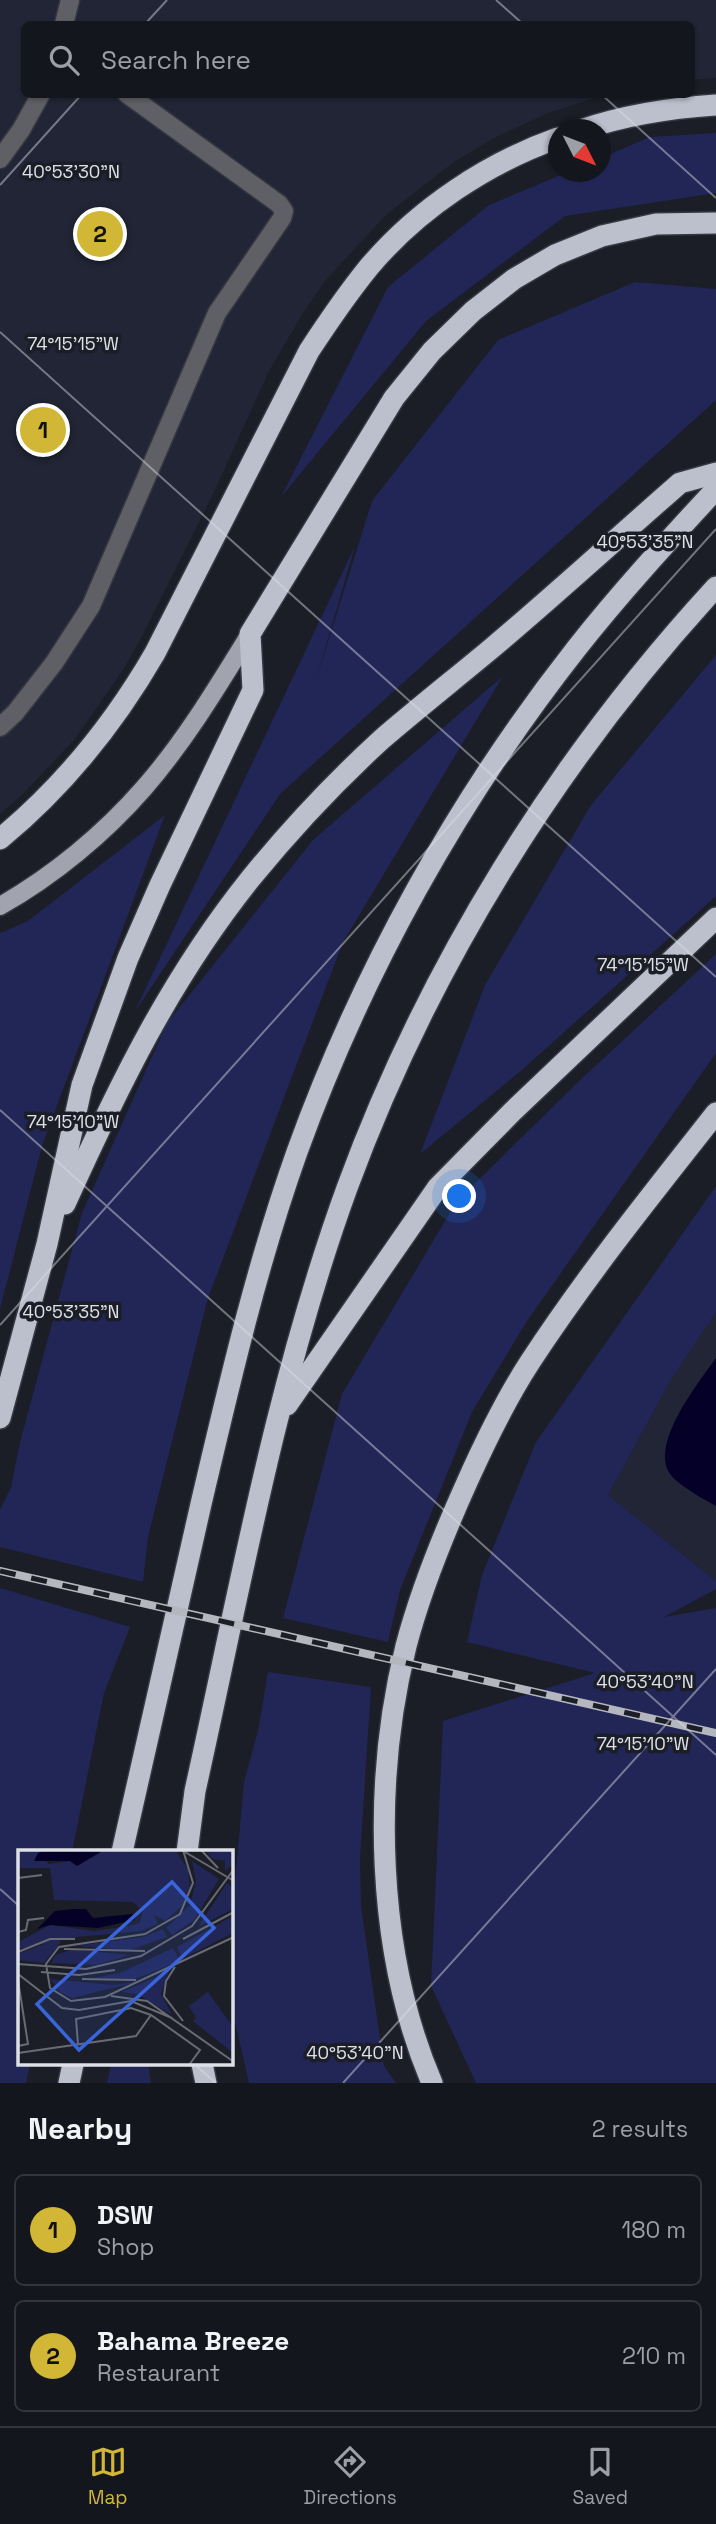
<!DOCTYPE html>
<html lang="en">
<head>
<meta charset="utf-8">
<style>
	body { margin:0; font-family:"Space Grotesk",sans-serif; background:#1d1f26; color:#f1f3f6 }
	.compass { position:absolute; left:548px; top:119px; width:63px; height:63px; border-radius:50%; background:#14161d; box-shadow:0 2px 5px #0004; rotate:132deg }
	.you { position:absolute; left:460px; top:1197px; width:24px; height:24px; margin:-18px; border:5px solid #fff; border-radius:50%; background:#1a73e8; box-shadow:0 0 0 10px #1a73e833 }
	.badge { display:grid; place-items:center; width:46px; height:46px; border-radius:50%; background:#d2b736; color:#111; font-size:23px; font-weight:700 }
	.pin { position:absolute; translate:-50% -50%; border:4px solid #fff; box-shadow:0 2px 7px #0006 }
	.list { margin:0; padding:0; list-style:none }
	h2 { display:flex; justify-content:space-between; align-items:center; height:91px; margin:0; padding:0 28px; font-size:30px }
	h2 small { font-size:23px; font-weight:400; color:#9d9fa4 }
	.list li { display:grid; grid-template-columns:46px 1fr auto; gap:21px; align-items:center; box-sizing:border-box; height:112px; margin:0 14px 14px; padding:0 14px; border:2px solid #33353b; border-radius:10px }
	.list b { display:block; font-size:26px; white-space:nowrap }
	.list p { margin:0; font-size:23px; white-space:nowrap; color:#9d9fa4 }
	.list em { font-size:23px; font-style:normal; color:#9d9fa4 }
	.icon { flex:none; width:38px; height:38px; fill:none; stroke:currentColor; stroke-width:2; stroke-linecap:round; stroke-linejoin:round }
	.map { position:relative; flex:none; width:716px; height:2083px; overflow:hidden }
	.search { position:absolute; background:#14161d; box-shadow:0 2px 5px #0004; left:21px; right:21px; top:21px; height:77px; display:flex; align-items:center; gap:18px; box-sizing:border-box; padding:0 24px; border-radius:10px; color:#9d9fa4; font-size:26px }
	.sheet { height:343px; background:#14161d }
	nav { display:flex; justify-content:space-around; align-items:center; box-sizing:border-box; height:98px; border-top:2px solid #33353b; background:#14161d; font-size:19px; color:#9d9fa4 }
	nav a { display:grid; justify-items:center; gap:4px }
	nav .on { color:#d2b736 }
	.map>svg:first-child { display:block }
	.built { fill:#222535 }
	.green { fill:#222657 }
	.water { fill:#050028 }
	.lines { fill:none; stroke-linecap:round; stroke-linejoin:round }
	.lane-casing { stroke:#363842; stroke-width:21 }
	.primary-casing { stroke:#363842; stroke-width:21 }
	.highway-casing { stroke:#363842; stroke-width:24 }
	.lane { stroke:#5f6065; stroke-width:18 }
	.primary { stroke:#a1a4af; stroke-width:18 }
	.highway { stroke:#bcbfcc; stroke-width:21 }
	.rail-casing { stroke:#b5b7be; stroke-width:8 }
	.rail { stroke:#1b1d27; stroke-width:5; stroke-dasharray:16; stroke-linecap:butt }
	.ticks { fill:none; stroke:#dee0e7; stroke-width:2; stroke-opacity:0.45 }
	.inset-road { fill:none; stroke:#696b74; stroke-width:2 }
	.view { fill:#3a64da; fill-opacity:0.15; stroke:#3a64da; stroke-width:3.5 }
	.inset-edge { fill:none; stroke:#dee0e7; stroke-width:3.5 }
	.ticks-label { font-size:18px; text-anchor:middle; fill:#dee0e7; stroke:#1b1d27; stroke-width:7; stroke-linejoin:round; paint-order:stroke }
</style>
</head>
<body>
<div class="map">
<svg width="716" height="2083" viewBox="0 0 716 2083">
	<rect width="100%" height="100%" fill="#1b1d27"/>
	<!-- built -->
	<g class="built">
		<polygon points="0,0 716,0 716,78 692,80 692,24 24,24 24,94 604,95 548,113 494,138 454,162 387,214 326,280 303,313 269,371 214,492 140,640 123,670 74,740 21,796 0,814"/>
		<polygon points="716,1312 716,1581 608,1495 672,1378"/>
	</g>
	<!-- green -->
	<g class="green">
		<polygon points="716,133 716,193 565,216 426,321 281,497 388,287 489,205 568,172 600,172 601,158 650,137"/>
		<polygon points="635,282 716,289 716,400 280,794 134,1013 355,546 316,680 372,501 498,340"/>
		<polygon points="716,655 716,896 523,1069 420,1154 485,985 591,805"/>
		<polygon points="503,676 343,942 208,1298 148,1537 143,1582 0,1547 0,1510 11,1487 20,1442 82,1213 167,1023 313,840"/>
		<polygon points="165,815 42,1146 0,1309 0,933 28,921"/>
		<polygon points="716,954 716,1053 527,1321 472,1412 400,1590 388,1642 283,1618 342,1394 457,1201 578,1082"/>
		<polygon points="716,1186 716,1312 672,1378 608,1495 716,1581 716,1589 664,1617 716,1608 716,2083 476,2083 431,1986 443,1721 595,1673 467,1642 482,1575 536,1442"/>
		<polygon points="0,1588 130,1627 104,1693 72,1852 19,1852 19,2064 30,2064 26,2083 0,2083"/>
		<polygon points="268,1672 371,1687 360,1859 361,1906 384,2066 396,2083 249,2083 231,2005 231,1927 244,1782 258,1731"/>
		<polygon points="111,2064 148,2064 151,2083 107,2083"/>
	</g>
	<!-- water -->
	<path class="water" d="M716 1358V1506C705 1500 678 1485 671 1475 648 1445 699 1382 716 1358Z"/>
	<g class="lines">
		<!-- lane casing -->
		<g class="lane-casing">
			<g id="lane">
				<polyline points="64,24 70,0"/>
				<polyline points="0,159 21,130 41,94"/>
				<polyline points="0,727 15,713 54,663 91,606 217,313 282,218 284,211 279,204 127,94"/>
			</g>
		</g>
		<!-- primary casing -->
		<g class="primary-casing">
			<path id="primary" d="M0 906C53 876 104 834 144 788 185 741 218 686 250 634"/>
		</g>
		<!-- highway casing -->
		<g class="highway-casing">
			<g id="highway">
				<path d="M581 130C625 115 670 108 716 105"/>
				<path d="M0 839C64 786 114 724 155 653L309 351C328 322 347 294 369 267 418 209 487 163 558 138"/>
				<path d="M65 1204C118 1087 170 979 251 878 291 829 335 782 382 739 418 708 456 678 492 648 556 594 617 538 680 483L716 473"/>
				<polyline points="287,1405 438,1187 512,1112 716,918"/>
				<polyline points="0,1418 47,1244 82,1085 128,958 160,885 253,690 250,634 394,398 432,351 473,311 514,279 555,255 602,236 656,224 716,223"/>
				<path d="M122 1852C148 1736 175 1620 201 1504 229 1385 256 1267 297 1152 362 972 458 799 576 649 620 593 668 541 716 489"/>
				<path d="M187 1852 195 1791C240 1589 276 1383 347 1188 428 967 557 760 716 587"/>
				<polyline points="202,2064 206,2083"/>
				<polyline points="69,2083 73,2064"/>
				<path d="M432 2083C376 1952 372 1783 406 1646 421 1589 444 1533 468 1480 486 1440 506 1399 530 1362 587 1275 652 1194 716 1113"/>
			</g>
		</g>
		<!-- lane -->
		<use href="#lane" class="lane"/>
		<!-- primary -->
		<use href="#primary" class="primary"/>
		<!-- highway -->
		<use href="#highway" class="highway"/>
		<!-- rail casing -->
		<g class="rail-casing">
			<polyline id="rail" points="0,1571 716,1733"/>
		</g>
		<!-- rail -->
		<use href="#rail" class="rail"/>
	</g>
	<!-- ticks -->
	<path class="ticks" d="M496 0 523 24M145 24 167 0M601 94 716 198M0 185 82 94M0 332 716 977M0 1110 716 1755M0 1325 716 529M0 1889 19 1906M194 2064 216 2083M343 2083 716 1669"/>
	<!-- overview -->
	<g transform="translate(18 1850)">
		<rect width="215" height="215" fill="#1b1d27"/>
		<path d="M0 0H28L20 3 31 14 52 11 59 16 86 0H157L170 19 172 38 164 56 147 71 136 65 140 74 123 81 59 87 0 99V92L32 75 76 81 111 76 122 73 125 61 115 52 36 50 32 18H0ZM187 0H215V14L207 21V11L195 9ZM174 11 201 29 176 70 154 85 148 78 172 55 178 31ZM209 33 215 37V59L180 77ZM215 66V83L164 109 159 97ZM145 79 149 87 112 100 57 96 125 87ZM36 90 43 92 26 113 0 110V104ZM155 98 162 111 117 129 75 128 102 123ZM53 100 73 101 111 105 79 115 33 113 37 105ZM151 121 143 144 154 165 119 144 104 142ZM32 129 96 135 119 132 54 148 42 142ZM190 142 215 177V203L175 171 178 168 171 156Z" fill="#222657"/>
		<path d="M28 0H86L59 16 52 11H16L20 3ZM56 59H68L75 68 115 64 117 70 80 78 32 75 19 79 37 61Z" fill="#050028"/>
		<path class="inset-road" d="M165 0 175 33 162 64 127 84 41 97 28 114 32 138 53 151 87 147 216 87M183 0 200 18M167 2 216 31M0 28 24 25M0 82 8 80 10 70 26 68M165 89 216 62M46 99 127 101M0 102 32 89H57M0 114 68 119 123 106 174 76 216 19M157 117 148 131 146 146 165 171M23 122 61 125 97 120M0 124 44 158 61 160 113 151 154 168M64 129 118 130M0 130 10 194 0 196M93 146 129 151 216 212M60 194 58 169 113 158 133 165 182 200 171 215M0 203 118 186 133 165"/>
		<path class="view" d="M154 32 196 78 61 200 19 154Z"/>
		<rect width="215" height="215" class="inset-edge"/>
	</g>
	<g class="ticks-label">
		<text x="71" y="178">40°53'30"N</text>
		<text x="73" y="350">74°15'15"W</text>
		<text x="645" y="548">40°53'35"N</text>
		<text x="643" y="971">74°15'15"W</text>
		<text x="73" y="1128">74°15'10"W</text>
		<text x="71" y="1318">40°53'35"N</text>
		<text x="645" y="1688">40°53'40"N</text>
		<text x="643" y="1750">74°15'10"W</text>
		<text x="355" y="2059">40°53'40"N</text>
	</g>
</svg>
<svg class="compass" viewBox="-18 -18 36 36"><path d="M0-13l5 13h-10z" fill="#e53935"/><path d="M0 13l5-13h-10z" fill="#9d9fa4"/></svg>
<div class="you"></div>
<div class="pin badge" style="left:43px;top:430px">1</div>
<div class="pin badge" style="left:100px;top:234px">2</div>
<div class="search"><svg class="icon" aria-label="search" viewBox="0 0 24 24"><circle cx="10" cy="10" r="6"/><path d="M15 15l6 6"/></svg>Search here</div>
</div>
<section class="sheet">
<h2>Nearby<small>2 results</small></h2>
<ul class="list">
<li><span class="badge">1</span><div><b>DSW</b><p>Shop</p></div><em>180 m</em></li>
<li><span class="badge">2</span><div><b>Bahama Breeze</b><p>Restaurant</p></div><em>210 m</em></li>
</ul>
</section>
<nav>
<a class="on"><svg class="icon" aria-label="map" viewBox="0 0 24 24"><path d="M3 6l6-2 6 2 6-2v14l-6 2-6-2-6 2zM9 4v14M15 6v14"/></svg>Map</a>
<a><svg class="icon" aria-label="directions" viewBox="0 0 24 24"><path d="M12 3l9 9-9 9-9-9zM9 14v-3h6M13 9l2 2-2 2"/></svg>Directions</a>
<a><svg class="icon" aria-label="saved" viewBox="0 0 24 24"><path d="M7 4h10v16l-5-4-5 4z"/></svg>Saved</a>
</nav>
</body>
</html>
